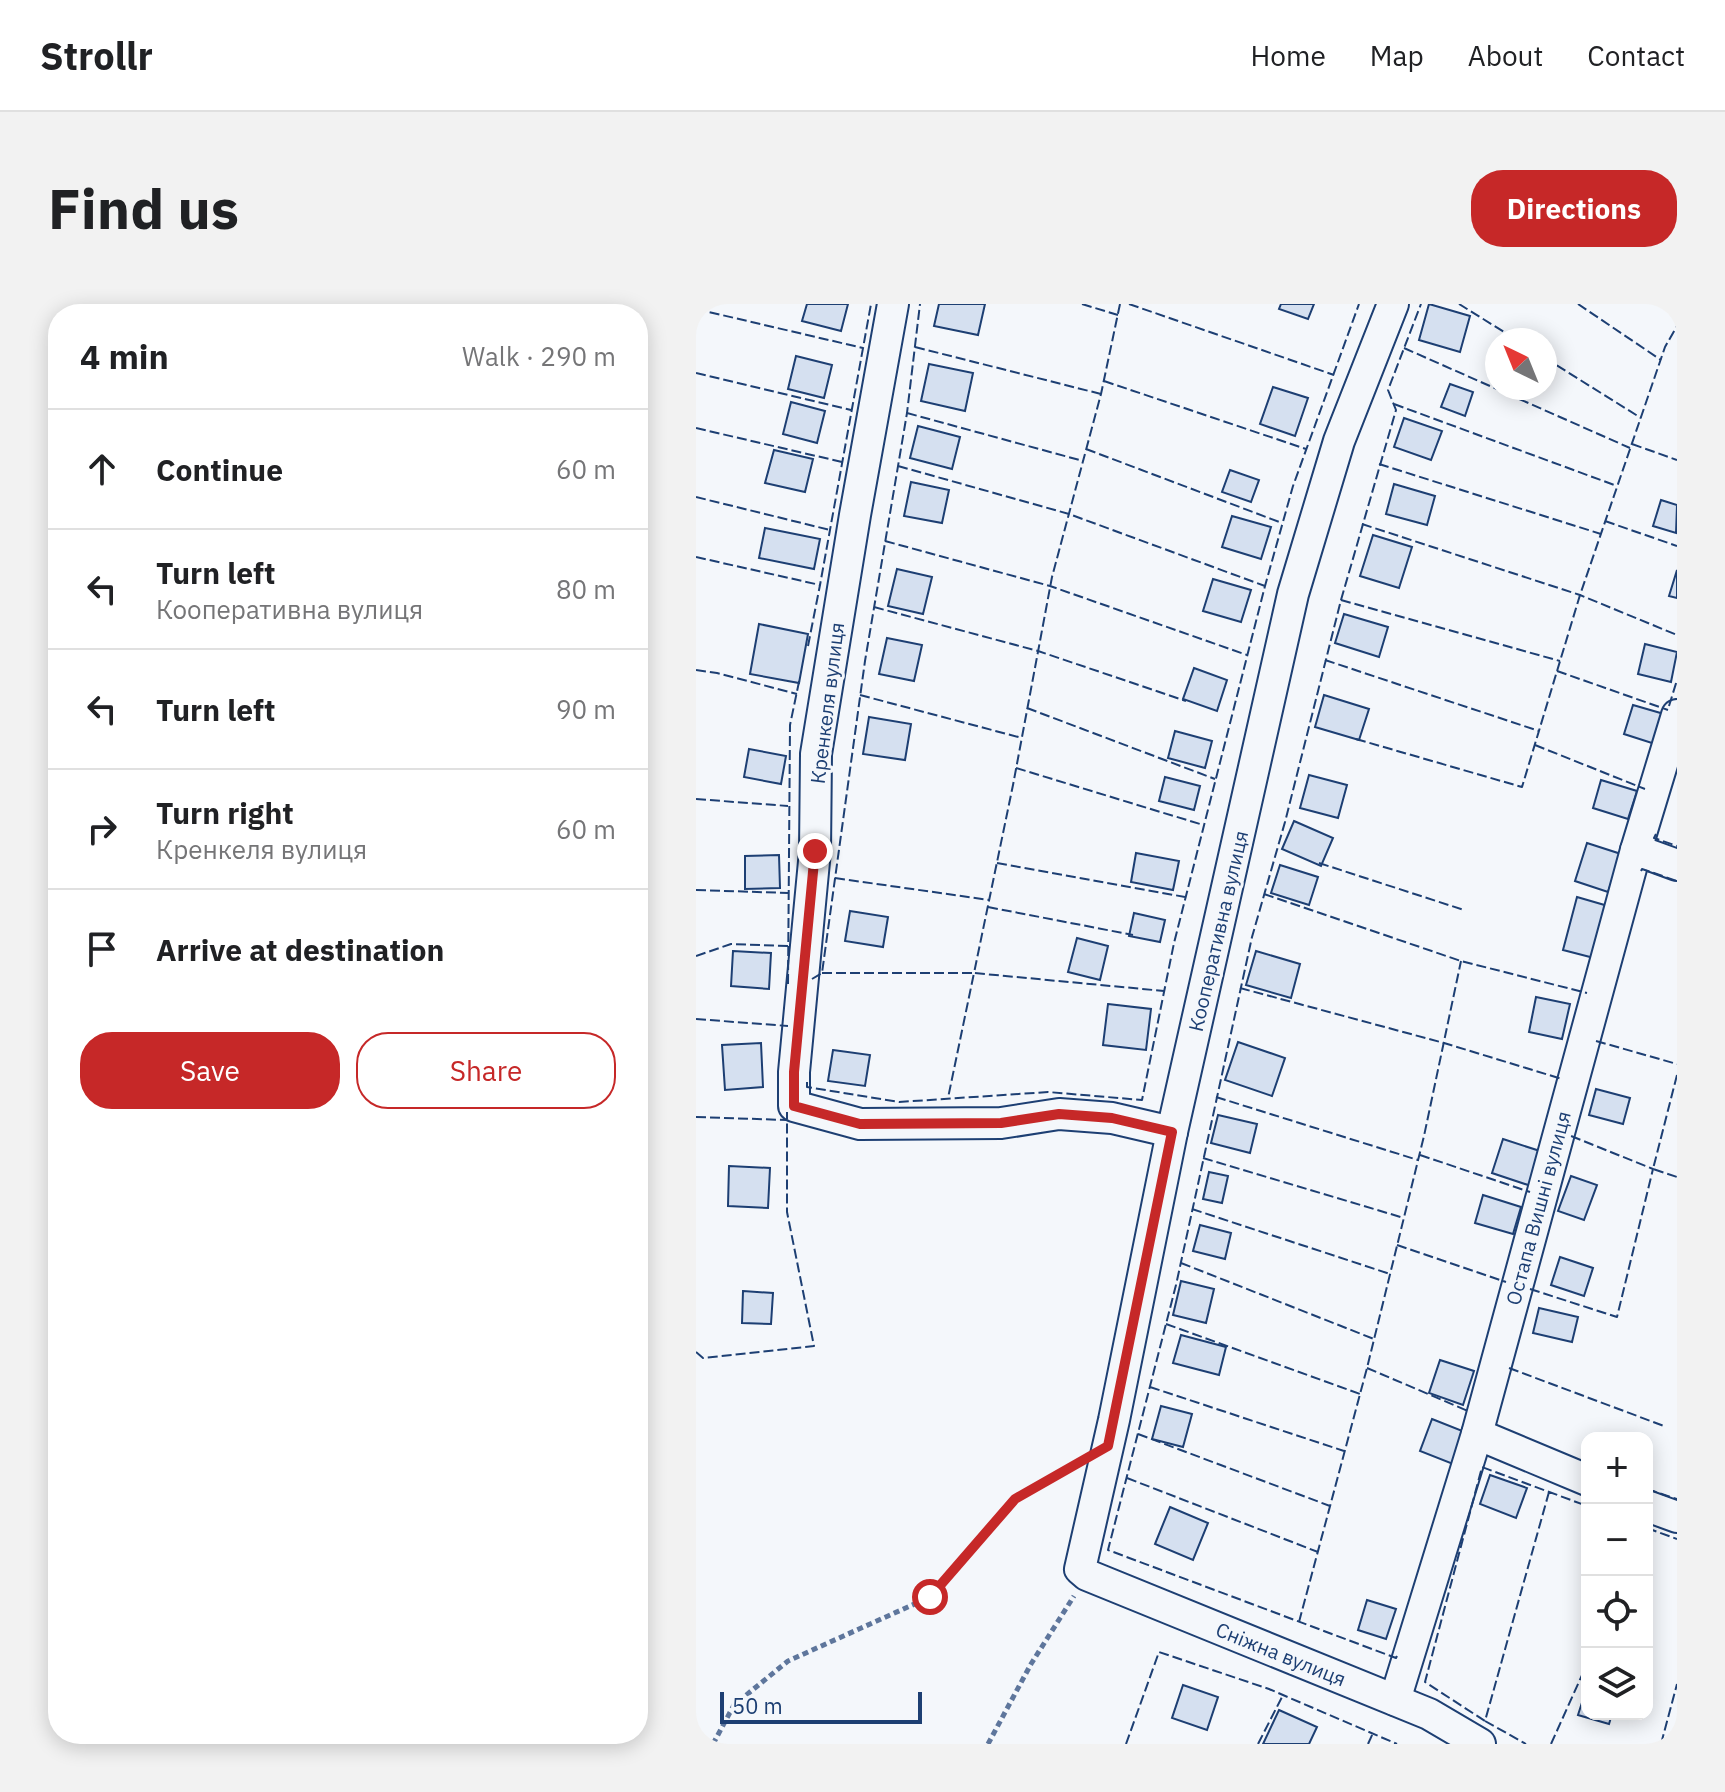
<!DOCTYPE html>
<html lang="en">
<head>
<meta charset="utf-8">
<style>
	body { margin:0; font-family:"IBM Plex Sans",sans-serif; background:#f2f2f2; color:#202124 }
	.controls { position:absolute; right:24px; bottom:24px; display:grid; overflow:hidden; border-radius:16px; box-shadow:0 4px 20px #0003 }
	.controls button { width:72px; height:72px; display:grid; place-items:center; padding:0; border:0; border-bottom:2px solid #e0e0e0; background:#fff; color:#202124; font:40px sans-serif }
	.compass { position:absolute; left:789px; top:24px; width:72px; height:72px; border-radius:50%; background:#fff; box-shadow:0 4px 20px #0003; rotate:317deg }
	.scale { position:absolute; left:24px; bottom:20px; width:202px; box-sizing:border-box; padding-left:8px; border:4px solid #1d3f73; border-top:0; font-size:22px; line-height:28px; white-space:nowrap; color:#1d3f73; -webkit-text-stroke:6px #f4f7fb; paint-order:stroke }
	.stop { position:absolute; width:24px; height:24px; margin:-18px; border:6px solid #c62828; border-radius:50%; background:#fff }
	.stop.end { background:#c62828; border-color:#fff; box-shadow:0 2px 8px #0008 }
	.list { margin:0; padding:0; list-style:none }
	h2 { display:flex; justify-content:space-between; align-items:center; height:104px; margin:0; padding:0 32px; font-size:34px }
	h2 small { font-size:26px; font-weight:400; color:#757577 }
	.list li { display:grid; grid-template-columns:52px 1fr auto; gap:24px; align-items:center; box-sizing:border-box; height:120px; padding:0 32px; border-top:2px solid #e0e0e0 }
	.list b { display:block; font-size:30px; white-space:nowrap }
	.list p { margin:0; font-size:26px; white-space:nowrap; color:#757577 }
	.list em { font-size:26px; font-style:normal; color:#757577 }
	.actions { display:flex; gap:16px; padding:24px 32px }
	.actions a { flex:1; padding:18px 0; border:2px solid #c62828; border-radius:32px; text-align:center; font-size:28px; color:#c62828 }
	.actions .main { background:#c62828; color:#fff }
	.icon { flex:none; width:44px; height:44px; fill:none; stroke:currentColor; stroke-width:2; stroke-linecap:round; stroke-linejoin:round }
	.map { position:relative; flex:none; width:981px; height:1440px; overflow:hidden; border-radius:32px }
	header { display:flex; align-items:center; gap:48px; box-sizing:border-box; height:112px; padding:0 40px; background:#fff; border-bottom:2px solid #e0e0e0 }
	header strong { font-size:38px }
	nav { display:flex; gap:44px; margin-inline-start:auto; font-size:28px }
	.intro { display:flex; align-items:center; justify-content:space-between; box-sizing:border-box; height:192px; padding:0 48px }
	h1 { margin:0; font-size:56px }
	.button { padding:20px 36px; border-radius:32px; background:#c62828; color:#fff; font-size:28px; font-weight:700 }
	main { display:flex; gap:48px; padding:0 48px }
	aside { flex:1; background:#fff; border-radius:32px; box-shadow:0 4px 20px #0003 }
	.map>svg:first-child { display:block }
	.building { fill:#d5e0f0; stroke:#1d3f73; stroke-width:2 }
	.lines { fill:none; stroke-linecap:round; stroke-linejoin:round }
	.minor-casing { stroke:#1d3f73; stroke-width:34 }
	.path { stroke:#5e769c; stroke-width:5; stroke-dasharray:6 4; stroke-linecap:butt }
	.minor { stroke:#f4f7fb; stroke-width:30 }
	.fence { stroke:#1d3f73; stroke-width:2; stroke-dasharray:10 4; stroke-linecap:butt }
	.route { stroke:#c62828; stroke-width:10 }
	.labels { text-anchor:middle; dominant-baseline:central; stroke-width:6; stroke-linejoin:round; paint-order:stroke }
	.street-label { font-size:20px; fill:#1d3f73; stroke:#f4f7fb }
</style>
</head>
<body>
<header>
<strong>Strollr</strong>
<nav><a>Home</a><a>Map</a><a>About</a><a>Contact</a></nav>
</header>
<div class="intro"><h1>Find us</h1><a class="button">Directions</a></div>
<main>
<aside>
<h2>4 min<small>Walk · 290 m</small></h2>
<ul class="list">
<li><svg class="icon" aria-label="ahead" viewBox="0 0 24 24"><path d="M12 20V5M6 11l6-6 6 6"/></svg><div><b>Continue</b></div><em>60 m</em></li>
<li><svg class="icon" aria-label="left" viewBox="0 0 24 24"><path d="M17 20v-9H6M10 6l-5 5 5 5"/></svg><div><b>Turn left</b><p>Кооперативна вулиця</p></div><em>80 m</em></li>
<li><svg class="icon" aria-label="left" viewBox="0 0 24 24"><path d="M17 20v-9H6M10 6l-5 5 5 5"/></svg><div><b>Turn left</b></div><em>90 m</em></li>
<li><svg class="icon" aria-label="right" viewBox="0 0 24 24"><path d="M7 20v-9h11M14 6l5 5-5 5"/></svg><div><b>Turn right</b><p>Кренкеля вулиця</p></div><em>60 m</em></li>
<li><svg class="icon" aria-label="arrive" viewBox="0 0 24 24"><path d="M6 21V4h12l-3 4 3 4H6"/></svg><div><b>Arrive at destination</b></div></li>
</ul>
<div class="actions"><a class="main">Save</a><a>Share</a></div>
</aside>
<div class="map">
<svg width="981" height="1440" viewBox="0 0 981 1440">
	<rect width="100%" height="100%" fill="#f4f7fb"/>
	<!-- building -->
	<g class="building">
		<polygon points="111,0 152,0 145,27 106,17"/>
		<polygon points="243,0 289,0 282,31 238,22"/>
		<polygon points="585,0 618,0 612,15 583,5"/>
		<polygon points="733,0 774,12 764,48 723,36"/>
		<polygon points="100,52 136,61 128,94 92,85"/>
		<polygon points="233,60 277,69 269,107 225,97"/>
		<polygon points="754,80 777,88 769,112 745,103"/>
		<polygon points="577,83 612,94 599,132 564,120"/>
		<polygon points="95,98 129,107 121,139 87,130"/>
		<polygon points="708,114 746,127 735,156 698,143"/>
		<polygon points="222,122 264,133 256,165 214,154"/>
		<polygon points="78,146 117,155 109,188 69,179"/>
		<polygon points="534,166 563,176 555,198 526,188"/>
		<polygon points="215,178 253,186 246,219 208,212"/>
		<polygon points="698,180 739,192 731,221 690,210"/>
		<polygon points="965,196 981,201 980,229 957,222"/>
		<polygon points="536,212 575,223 565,255 526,243"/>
		<polygon points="69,224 124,235 118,265 63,254"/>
		<polygon points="677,231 716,243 703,284 664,272"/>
		<polygon points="201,265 236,273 227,310 192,302"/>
		<polygon points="981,266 981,294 973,292"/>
		<polygon points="517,275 555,286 545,318 507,307"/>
		<polygon points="648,310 692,323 683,353 639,339"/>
		<polygon points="63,320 112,330 103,379 54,370"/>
		<polygon points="191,334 226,341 218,377 183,370"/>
		<polygon points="949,340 981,348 975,378 942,370"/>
		<polygon points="498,364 531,376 521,407 487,395"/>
		<polygon points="628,391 673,405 663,436 619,423"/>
		<polygon points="937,401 968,410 959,440 928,430"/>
		<polygon points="173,413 215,420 209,456 167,450"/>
		<polygon points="479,427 516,437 509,464 472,454"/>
		<polygon points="53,445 90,452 85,480 48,473"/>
		<polygon points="613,471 651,481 642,514 604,504"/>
		<polygon points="469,473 504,482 498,506 463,497"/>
		<polygon points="905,476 941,487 932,515 897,504"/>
		<polygon points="598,517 637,534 625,562 586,545"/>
		<polygon points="891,539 925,550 912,588 879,577"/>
		<polygon points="440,549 483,557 477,586 435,578"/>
		<polygon points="83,551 84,584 49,585 49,552"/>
		<polygon points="584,561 622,573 613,601 575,589"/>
		<polygon points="881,593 912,602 898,654 867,646"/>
		<polygon points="154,607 192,613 187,643 149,637"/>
		<polygon points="438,609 469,616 464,638 433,632"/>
		<polygon points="381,634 412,642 404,676 372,668"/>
		<polygon points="37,647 75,649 73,685 35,682"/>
		<polygon points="560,647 604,660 595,694 550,681"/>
		<polygon points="840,693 874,700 866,735 833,728"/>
		<polygon points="412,700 455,705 450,746 407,741"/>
		<polygon points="542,738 589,754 576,792 529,776"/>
		<polygon points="65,739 67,783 29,786 26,741"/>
		<polygon points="137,746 174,751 169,782 132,777"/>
		<polygon points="900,785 934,794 927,820 893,811"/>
		<polygon points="522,811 561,820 554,849 515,839"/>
		<polygon points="807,835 847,848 835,882 796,869"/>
		<polygon points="33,862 74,864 72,904 32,902"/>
		<polygon points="513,868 532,872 526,899 507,895"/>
		<polygon points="875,872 901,881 888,916 862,907"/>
		<polygon points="787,891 825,903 817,930 779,919"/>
		<polygon points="504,921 535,929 529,955 497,947"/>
		<polygon points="864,953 897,964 888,992 855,981"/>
		<polygon points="485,977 518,985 510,1019 477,1011"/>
		<polygon points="47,987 77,989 75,1020 46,1019"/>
		<polygon points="843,1004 882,1013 876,1038 837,1029"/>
		<polygon points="485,1031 530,1043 523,1071 477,1059"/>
		<polygon points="744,1056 778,1067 767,1101 733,1089"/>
		<polygon points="465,1102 496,1110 487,1143 456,1135"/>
		<polygon points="736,1115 769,1128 757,1160 724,1147"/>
		<polygon points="794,1171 831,1184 820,1214 784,1200"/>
		<polygon points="474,1203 512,1219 497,1256 459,1240"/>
		<polygon points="671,1296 700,1305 690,1335 662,1326"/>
		<polygon points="487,1381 522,1393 511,1426 476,1414"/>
		<polygon points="891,1383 891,1410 916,1410 913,1420 882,1411"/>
		<polygon points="583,1406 621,1423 613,1440 567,1440"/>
	</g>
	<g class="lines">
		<!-- minor casing -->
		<g class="minor-casing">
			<g id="minor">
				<polyline points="197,0 159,211 120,450 119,547 98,768 98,802 164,820 305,819 363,810 416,814 476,828"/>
				<polyline points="697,0 643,137 597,290 476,828 418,1116 384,1265 391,1271 733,1410 784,1440"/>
				<polyline points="940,546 981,561"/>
				<polyline points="781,1130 891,1176"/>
				<polyline points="951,1202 981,1213"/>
				<polyline points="699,1396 781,1130 940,546 981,411"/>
			</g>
		</g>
		<!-- path -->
		<g class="path">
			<polyline points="17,1440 38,1401 92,1357 234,1293 319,1195 381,1160"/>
			<polyline points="292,1440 335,1360 378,1292"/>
		</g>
		<!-- minor -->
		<use href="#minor" class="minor"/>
		<!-- fence -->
		<g class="fence">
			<polyline points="386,0 422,11"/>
			<polyline points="424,0 405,90 356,273 317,481 278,669 468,687"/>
			<polyline points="433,0 638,71"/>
			<polyline points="763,0 821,36"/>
			<polyline points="882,0 965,56"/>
			<polyline points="968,0 981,17"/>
			<polyline points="0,5 167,44"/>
			<polyline points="219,43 405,90"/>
			<polyline points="708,44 934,144"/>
			<polyline points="849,54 945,114"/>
			<polyline points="0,69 155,106"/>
			<polyline points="408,77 610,145"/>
			<polyline points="698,100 921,182"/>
			<polyline points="211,109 387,157"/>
			<polyline points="0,124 146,158"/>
			<polyline points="936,140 981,156"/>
			<polyline points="390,145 586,219"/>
			<polyline points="683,160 905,230"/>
			<polyline points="202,162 373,210 569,282"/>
			<polyline points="0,193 134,226"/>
			<polyline points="909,217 981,242"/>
			<polyline points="666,220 884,291 981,331"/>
			<polyline points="189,237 354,282 551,351"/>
			<polyline points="0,253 124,281"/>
			<polyline points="645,296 864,357"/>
			<polyline points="178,303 342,347 490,397"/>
			<polyline points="112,342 124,281 175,0"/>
			<polyline points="629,356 843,427"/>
			<polyline points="0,366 21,369 101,390"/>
			<polyline points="861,367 972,406"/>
			<polyline points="164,391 326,434"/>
			<polyline points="973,402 981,376"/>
			<polyline points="331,404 519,475"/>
			<polyline points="660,435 826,483 884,291 969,43 981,22"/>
			<polyline points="839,441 949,485"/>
			<polyline points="320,464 504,520"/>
			<polyline points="0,495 92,502"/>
			<polyline points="960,530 958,534 981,542"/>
			<polyline points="301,559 489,593"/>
			<polyline points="623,559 768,606"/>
			<polyline points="945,567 946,565 981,577"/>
			<polyline points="139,574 293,596"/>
			<polyline points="0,586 92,589"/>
			<polyline points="568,590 765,657 891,689"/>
			<polyline points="292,603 437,631"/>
			<polyline points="0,652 35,640 92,642"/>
			<polyline points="126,669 278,669 252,794"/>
			<polyline points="116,675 126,669 169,357 211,109 224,0"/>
			<polyline points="92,680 94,421 104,373"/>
			<polyline points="544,684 748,739 866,775"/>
			<polyline points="0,715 92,722"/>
			<polyline points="900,737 981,760"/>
			<polyline points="981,771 957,865 981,873"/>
			<polyline points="111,778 111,783 203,798 352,788 446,796 478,639 569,282 597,182 663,0"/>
			<polyline points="520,793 722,856"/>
			<polyline points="0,813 91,816"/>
			<polyline points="724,851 834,888"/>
			<polyline points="507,854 708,914"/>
			<polyline points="496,905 694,970"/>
			<polyline points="701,941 810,978"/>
			<polyline points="485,959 678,1035"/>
			<polyline points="834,985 921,1013 957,865 875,832"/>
			<polyline points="470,1020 664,1090"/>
			<polyline points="0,1048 7,1054 118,1042 91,908 91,808"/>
			<polyline points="671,1064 772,1107"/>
			<polyline points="813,1064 968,1122"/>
			<polyline points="454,1083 648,1147"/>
			<polyline points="442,1130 634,1202"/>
			<polyline points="431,1174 622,1248"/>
			<polyline points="951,1185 981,1195"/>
			<polyline points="853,1188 789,1417 729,1378 786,1163 891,1202"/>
			<polyline points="951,1224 981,1235"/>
			<polyline points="603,1318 671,1064 728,832 765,657"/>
			<polyline points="701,1352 700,1354 412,1246 480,981 556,633 589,518 645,296 700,106 692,86 725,0"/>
			<polyline points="789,1417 830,1440"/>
			<polyline points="430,1440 463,1348 573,1385 701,1440"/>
			<polyline points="562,1440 587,1391"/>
			<polyline points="672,1440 677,1429"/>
			<polyline points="855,1440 891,1360"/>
			<polyline points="965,1440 981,1380"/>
		</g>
	</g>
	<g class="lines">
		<!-- route -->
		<polyline class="route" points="119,547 98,768 98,802 164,820 305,819 363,810 416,814 476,828 412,1142 319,1195 234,1293"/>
	</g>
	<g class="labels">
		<!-- street labels -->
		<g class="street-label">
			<text transform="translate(131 399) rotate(-83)">Кренкеля вулиця</text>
			<text transform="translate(522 627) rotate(-77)">Кооперативна вулиця</text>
			<text transform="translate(842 904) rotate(-75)">Остапа Вишні вулиця</text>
			<text transform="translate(585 1350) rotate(22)">Сніжна вулиця</text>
		</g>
	</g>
</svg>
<div class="controls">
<button>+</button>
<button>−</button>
<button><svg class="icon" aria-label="locate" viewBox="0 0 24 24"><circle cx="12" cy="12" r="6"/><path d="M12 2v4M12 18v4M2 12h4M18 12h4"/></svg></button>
<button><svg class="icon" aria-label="layers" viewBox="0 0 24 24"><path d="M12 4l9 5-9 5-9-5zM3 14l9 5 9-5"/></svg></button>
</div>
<svg class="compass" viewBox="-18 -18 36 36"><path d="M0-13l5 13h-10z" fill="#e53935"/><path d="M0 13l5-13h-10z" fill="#757577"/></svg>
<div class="scale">50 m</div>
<div class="stop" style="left:234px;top:1293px"></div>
<div class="stop end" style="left:119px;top:547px"></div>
</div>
</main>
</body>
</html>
